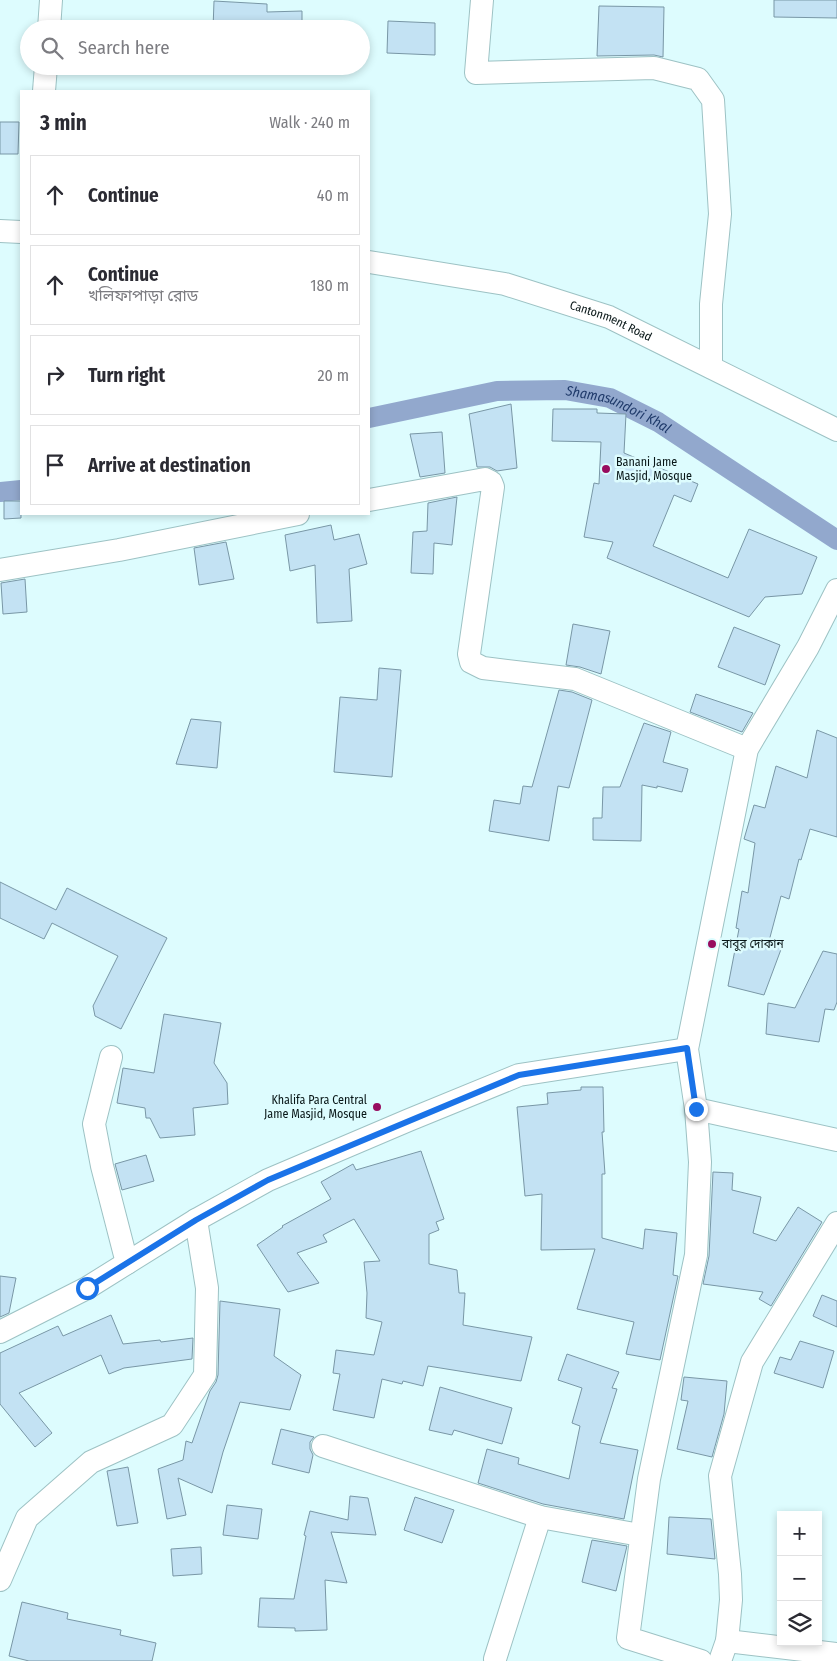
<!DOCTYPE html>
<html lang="en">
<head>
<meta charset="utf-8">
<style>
	body { margin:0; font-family:"Fira Sans Condensed","Noto Sans Bengali",sans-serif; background:#f2f2f3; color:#2b2b33 }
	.controls { position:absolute; right:15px; bottom:15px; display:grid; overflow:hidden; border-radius:0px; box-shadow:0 2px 8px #0003 }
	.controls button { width:45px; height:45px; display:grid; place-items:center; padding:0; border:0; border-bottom:1px solid #e1e1e2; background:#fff; color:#2b2b33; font:25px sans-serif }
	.stop { position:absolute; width:15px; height:15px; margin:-11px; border:4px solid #1a73e8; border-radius:50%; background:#fff }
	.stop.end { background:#1a73e8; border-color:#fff; box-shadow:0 1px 5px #0008 }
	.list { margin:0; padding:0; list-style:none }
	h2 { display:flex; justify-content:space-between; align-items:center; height:65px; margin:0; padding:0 20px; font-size:21px }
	h2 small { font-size:16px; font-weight:400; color:#7c7c81 }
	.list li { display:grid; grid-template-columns:32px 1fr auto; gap:15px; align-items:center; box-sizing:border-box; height:80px; margin:0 10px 10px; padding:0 10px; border:1px solid #e1e1e2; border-radius:0px }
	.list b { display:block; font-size:19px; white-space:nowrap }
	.list p { margin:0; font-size:16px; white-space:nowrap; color:#7c7c81 }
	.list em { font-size:16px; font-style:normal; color:#7c7c81 }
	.icon { flex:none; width:28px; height:28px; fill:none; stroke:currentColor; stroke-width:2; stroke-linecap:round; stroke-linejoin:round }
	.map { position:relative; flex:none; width:837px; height:1661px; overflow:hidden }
	.search { position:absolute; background:#fff; box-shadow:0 2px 8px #0003; left:20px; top:20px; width:350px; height:55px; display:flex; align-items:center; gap:12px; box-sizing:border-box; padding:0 18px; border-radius:28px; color:#7c7c81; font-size:19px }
	.panel { position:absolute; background:#fff; box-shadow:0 2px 8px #0003; left:20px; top:90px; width:350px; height:425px; border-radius:0px }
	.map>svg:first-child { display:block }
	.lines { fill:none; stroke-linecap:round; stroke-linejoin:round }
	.canal { stroke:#92a8cd; stroke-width:20 }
	.building { fill:#c3e2f3; stroke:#7997a6 }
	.minor-casing { stroke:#9dc2c4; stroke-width:24 }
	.minor { stroke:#fff; stroke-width:22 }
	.route { stroke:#1a73e8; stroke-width:6 }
	.poi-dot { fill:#980c5f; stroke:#ddfcfe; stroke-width:2 }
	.labels { text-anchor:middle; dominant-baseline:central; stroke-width:5; stroke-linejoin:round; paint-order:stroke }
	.street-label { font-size:12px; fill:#081617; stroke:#ddfcfe }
	.poi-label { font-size:12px; fill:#081617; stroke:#ddfcfe; text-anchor:start }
	.water-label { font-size:14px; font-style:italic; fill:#203b6b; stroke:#ddfcfe }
</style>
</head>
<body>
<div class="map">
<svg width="837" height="1661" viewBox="0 0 837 1661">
	<rect width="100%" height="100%" fill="#ddfcfe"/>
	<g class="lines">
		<!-- canal -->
		<g class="canal">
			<path id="s1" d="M369 418 497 391 565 390 610 398 658 422 837 540"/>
			<polyline points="0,492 21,490"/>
		</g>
	</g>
	<!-- building -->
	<g class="building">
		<polygon points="774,0 837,0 837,18 774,17"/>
		<polygon points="214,1 267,4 267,12 302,11 302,29 213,29"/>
		<polygon points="599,6 664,7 663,57 654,55 597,56"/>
		<polygon points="388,21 435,23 435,55 387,53"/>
		<polygon points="0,122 19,122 18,154 0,154"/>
		<polygon points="511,404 517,468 497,471 490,467 477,467 469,414"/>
		<polygon points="553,409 597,409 597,413 626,414 624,453 698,484 691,502 674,495 653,546 728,578 749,529 817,557 802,594 765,597 749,617 607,558 613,542 584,537 594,483 599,484 601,442 552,441"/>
		<polygon points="442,432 445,473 420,477 410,434"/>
		<polygon points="457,497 452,545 434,543 433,574 411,573 413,532 427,531 428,503"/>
		<polygon points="4,501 21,501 21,518 4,519"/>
		<polygon points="331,525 334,540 359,534 367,564 349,569 352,621 317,623 315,565 290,571 285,535"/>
		<polygon points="226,542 234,579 199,585 194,548"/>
		<polygon points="25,579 27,612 3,614 1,583"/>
		<polygon points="573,624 610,631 601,674 580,667 566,665"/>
		<polygon points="734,627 780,645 765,685 718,667"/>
		<polygon points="379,668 401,670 392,777 334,772 340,697 377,700"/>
		<polygon points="559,690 572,692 592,700 569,788 558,786 549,841 489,831 494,800 520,804 523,786 532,787"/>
		<polygon points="696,694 753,713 742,732 690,712"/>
		<polygon points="191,719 221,722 217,768 176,764"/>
		<polygon points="644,723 671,732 663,762 688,769 682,792 657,786 657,788 642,785 641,841 593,840 593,818 602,818 603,787 620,787"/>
		<polygon points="817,730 837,738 837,837 810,829 801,860 799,859 789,899 781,896 769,941 783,944 764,995 728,986 739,929 736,928 742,891 748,893 755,843 744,839 754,805 765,808 776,766 807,778"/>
		<polygon points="0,882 56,910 67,888 167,938 121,1029 95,1016 93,1006 118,956 52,923 44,939 0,918"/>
		<polygon points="823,951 837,954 837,1002 834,1010 825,1009 819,1042 766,1034 768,1003 795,1008"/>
		<polygon points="164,1014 221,1023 214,1063 227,1083 228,1104 193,1108 195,1135 160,1138 150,1118 146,1118 145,1108 117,1103 123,1068 154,1073"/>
		<polygon points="581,1087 603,1087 604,1132 602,1132 605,1174 602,1174 602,1238 643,1249 645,1229 677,1233 673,1275 678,1276 660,1360 626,1354 634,1322 577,1309 595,1249 541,1250 542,1194 525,1196 517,1107 548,1104 547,1093 581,1090"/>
		<polygon points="421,1151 444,1219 436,1222 439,1230 429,1234 429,1264 457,1270 459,1293 465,1293 463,1325 532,1337 521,1381 428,1366 423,1386 403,1381 402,1384 382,1379 374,1418 333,1410 340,1374 333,1373 336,1350 374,1355 382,1322 366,1318 367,1293 364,1262 380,1261 354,1219 323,1235 327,1242 297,1253 319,1283 288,1292 257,1245 283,1227 282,1226 331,1199 321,1182 353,1164 356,1170"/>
		<polygon points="146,1155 154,1181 122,1190 115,1164"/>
		<polygon points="713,1172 733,1173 732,1190 761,1197 753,1233 776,1241 798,1207 822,1222 771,1306 759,1299 763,1292 703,1284 709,1256"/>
		<polygon points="0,1276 16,1278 9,1313 0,1317"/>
		<polygon points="822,1295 837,1301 837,1327 813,1316"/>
		<polygon points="220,1301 280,1309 274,1356 301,1375 290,1410 240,1402 223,1452 212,1493 178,1478 186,1515 167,1519 158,1469 183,1460 186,1441 192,1443 210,1391 216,1382 218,1375"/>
		<polygon points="111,1315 123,1344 160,1340 161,1342 193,1338 192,1359 124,1368 109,1374 101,1355 19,1393 52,1433 35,1447 0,1404 0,1353 58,1326 63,1336"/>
		<polygon points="800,1341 834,1351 823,1388 774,1373 780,1357 791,1360"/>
		<polygon points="567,1354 619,1372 612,1388 617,1389 600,1443 638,1450 624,1519 543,1504 478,1483 487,1449 519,1458 518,1464 569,1479 580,1426 572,1423 582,1388 558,1380"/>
		<polygon points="684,1377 727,1381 724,1414 712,1457 677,1449 688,1401 681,1400"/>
		<polygon points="440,1387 512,1408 502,1444 454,1430 452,1435 429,1430"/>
		<polygon points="281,1429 314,1437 310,1442 310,1449 313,1455 309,1473 272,1464"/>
		<polygon points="128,1467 138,1523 117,1526 107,1471"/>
		<polygon points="350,1496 368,1498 376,1535 331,1532 347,1583 325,1580 327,1630 295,1631 295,1628 258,1627 260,1598 294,1599 306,1536 304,1535 310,1511 348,1520"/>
		<polygon points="415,1497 454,1510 442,1543 404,1530"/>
		<polygon points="227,1505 262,1509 258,1539 223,1535"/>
		<polygon points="669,1517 711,1519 715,1559 667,1554"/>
		<polygon points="592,1540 627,1546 616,1591 582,1582"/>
		<polygon points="201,1547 202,1574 173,1576 171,1549"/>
		<polygon points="22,1602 68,1613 67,1619 121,1630 120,1635 156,1643 152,1661 29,1661 9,1656"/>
	</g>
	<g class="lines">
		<!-- minor casing -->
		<g class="minor-casing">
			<g id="minor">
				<polyline points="482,0 476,73 654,68 698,79 713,100 720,214 711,304 711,367"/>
				<polyline points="49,29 51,0"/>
				<polyline points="44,91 46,66"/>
				<polyline points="0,231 21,232"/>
				<path id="s2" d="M369 262 505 284 609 317 837 430"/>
				<polyline points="369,500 485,479 491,482 493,487 469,654 471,662 483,668 575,679 747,749"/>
				<polyline points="0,570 119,550 298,514"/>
				<polyline points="111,1057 94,1124 102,1166 127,1263"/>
				<polyline points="696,1109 837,1140"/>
				<polyline points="0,1332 87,1288 196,1220 268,1180 409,1120 519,1075 687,1049"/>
				<polyline points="323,1446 540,1517 640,1535"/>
				<polyline points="0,1580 27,1518 91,1462 172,1425 205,1375 207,1288 196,1220"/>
				<polyline points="727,1641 837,1654"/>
				<polyline points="495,1659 540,1517"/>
				<polyline points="701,1661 628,1638 649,1479 696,1255 700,1162 696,1109 687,1049 747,749 808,647 837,590"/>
				<polyline points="720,1661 727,1641 731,1600 730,1574 720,1476 752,1362 837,1223"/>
			</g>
		</g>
		<!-- minor -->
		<use href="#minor" class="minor"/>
	</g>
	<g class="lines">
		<!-- route -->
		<polyline class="route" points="87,1288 196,1220 268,1180 519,1075 687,1048 696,1109"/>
	</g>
	<!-- markers -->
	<g class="poi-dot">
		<circle cx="606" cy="469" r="5"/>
		<circle cx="712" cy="944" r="5"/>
		<circle cx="377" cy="1107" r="5"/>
	</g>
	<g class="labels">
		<!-- street labels -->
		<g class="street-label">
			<text stroke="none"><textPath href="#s2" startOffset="250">Cantonment Road</textPath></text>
		</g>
		<!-- poi labels -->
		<g class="poi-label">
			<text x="616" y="462">Banani Jame<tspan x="616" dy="14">Masjid, Mosque</tspan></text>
			<text x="722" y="944">বাবুর দোকান</text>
			<text x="367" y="1100" text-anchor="end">Khalifa Para Central<tspan x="367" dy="14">Jame Masjid, Mosque</tspan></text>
		</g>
		<!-- water labels -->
		<g class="water-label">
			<text stroke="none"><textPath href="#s1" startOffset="256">Shamasundori Khal</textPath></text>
		</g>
	</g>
</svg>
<div class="controls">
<button>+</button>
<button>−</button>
<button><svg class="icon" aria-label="layers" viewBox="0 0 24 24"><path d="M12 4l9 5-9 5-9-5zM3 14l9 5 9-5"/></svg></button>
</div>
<div class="stop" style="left:87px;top:1288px"></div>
<div class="stop end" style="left:696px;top:1109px"></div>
<div class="search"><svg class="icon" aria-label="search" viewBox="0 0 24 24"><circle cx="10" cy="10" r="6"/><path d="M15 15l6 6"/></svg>Search here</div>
<section class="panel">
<h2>3 min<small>Walk · 240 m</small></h2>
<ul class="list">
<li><svg class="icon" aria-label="ahead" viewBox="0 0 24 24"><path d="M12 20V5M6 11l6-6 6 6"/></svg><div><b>Continue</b></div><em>40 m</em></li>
<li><svg class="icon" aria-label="ahead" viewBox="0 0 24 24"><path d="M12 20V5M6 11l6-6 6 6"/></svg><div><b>Continue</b><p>খলিফাপাড়া রোড</p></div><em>180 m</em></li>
<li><svg class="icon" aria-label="right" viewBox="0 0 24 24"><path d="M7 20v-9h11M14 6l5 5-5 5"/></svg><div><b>Turn right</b></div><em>20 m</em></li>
<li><svg class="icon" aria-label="arrive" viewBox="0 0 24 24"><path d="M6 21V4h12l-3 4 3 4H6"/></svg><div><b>Arrive at destination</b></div></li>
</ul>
</section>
</div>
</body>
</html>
